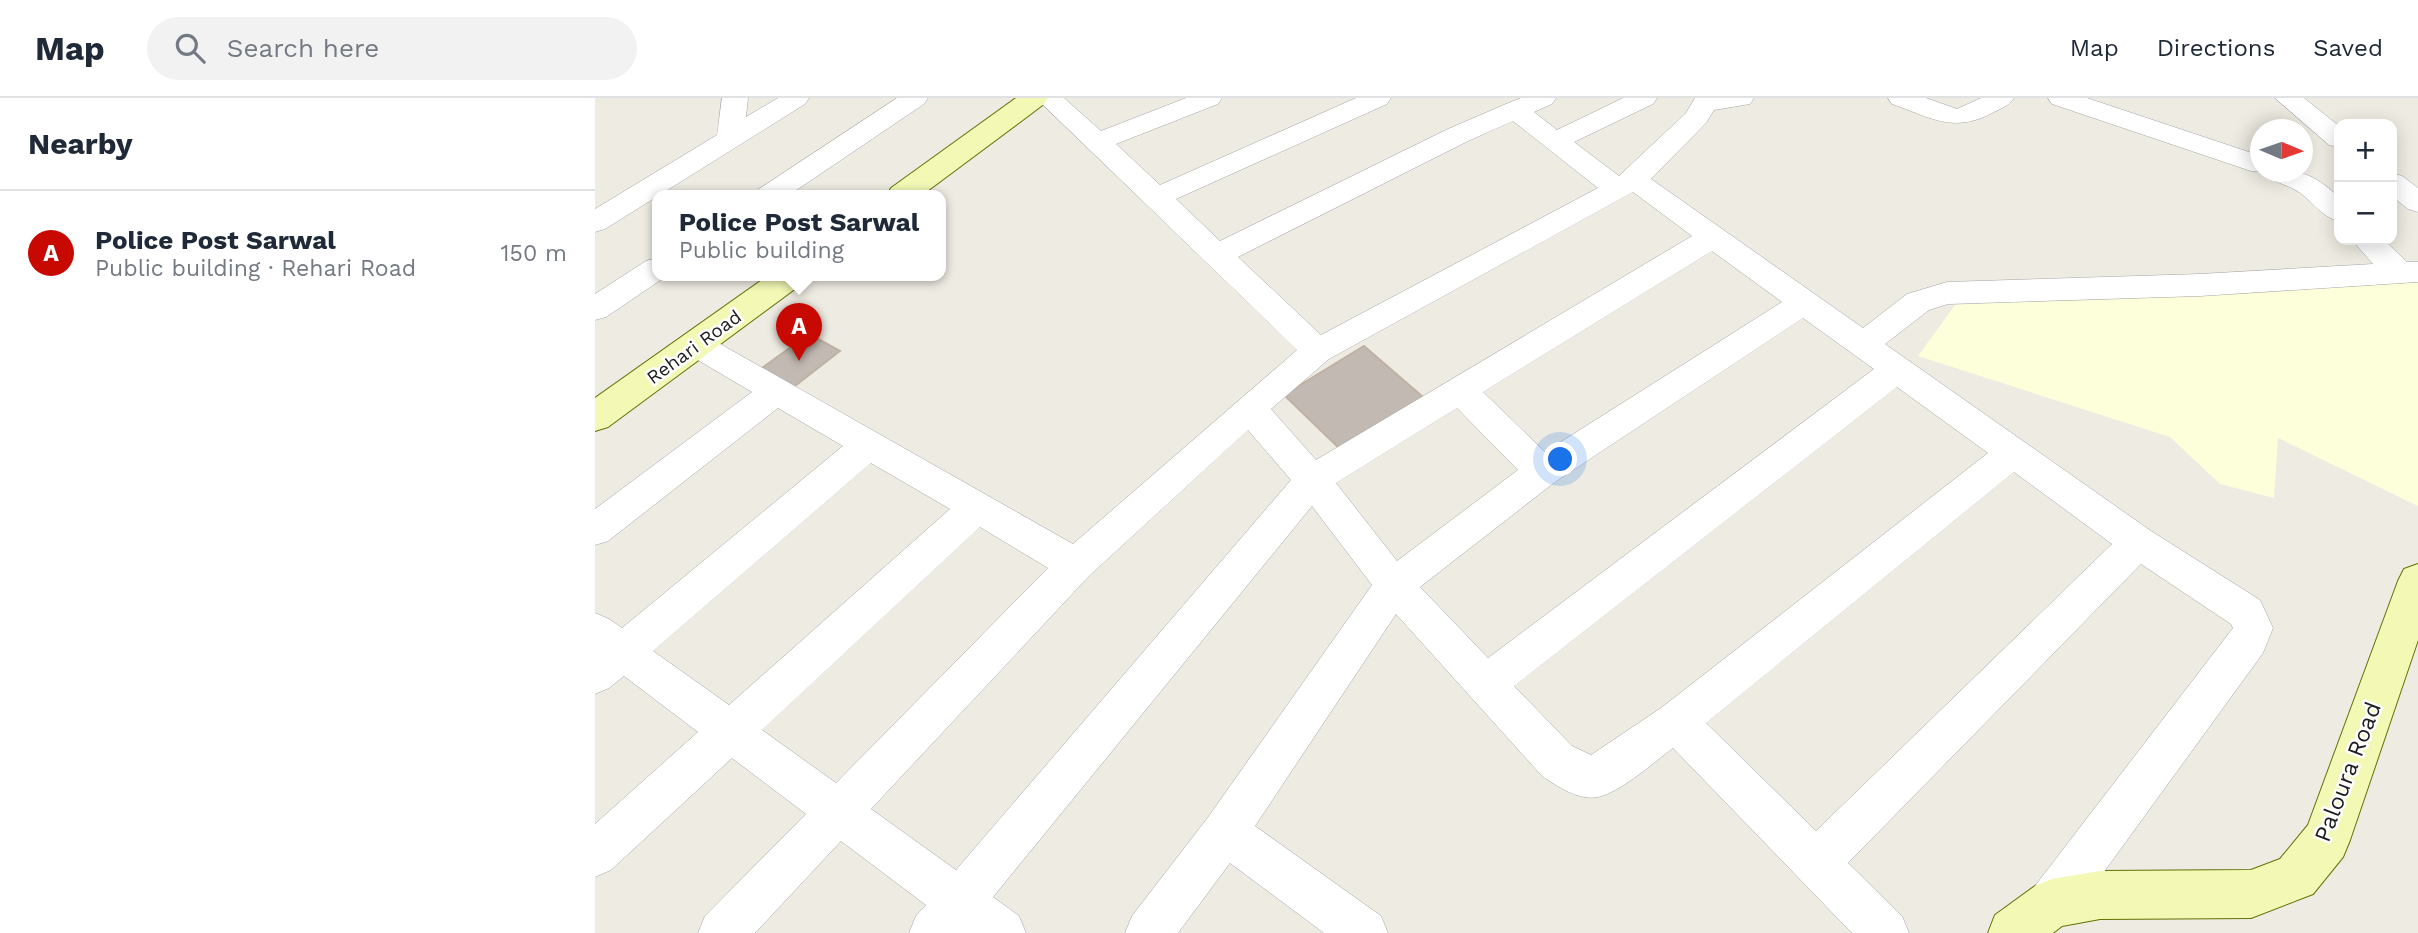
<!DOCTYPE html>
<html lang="en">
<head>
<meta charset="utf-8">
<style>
	body { margin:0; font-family:"Work Sans",sans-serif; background:#f2f2f3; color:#1f2937 }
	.controls { position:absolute; right:21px; top:21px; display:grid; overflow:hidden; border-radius:14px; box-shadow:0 4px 18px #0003 }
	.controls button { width:63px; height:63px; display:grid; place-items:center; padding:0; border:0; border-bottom:2px solid #e0e1e3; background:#fff; color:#1f2937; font:35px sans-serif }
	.compass { position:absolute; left:1655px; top:21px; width:63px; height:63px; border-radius:50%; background:#fff; box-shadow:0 4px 18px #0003; rotate:92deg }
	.you { position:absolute; left:966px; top:362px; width:24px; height:24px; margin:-18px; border:5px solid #fff; border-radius:50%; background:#1a73e8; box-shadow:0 0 0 10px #1a73e833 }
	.badge { display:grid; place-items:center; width:46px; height:46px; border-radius:50%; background:#c80901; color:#fff; font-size:23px; font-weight:700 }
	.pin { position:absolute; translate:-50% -58px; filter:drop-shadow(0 2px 4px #0008) }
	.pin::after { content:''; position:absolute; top:37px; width:24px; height:21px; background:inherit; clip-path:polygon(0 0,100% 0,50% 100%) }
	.popup { position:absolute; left:57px; top:92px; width:294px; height:91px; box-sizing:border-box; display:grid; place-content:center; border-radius:14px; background:#fff; filter:drop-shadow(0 2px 5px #0005); font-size:23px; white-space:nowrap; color:#747a83 }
	.popup b { font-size:26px; color:#1f2937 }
	.popup::after { content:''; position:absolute; left:50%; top:100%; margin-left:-14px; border:14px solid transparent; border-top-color:#fff }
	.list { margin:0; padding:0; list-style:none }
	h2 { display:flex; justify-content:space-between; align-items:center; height:91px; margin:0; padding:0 28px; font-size:30px }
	h2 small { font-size:23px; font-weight:400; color:#747a83 }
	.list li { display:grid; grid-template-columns:46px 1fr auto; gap:21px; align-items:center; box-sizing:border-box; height:126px; padding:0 28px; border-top:2px solid #e0e1e3 }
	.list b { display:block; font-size:26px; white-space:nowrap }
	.list p { margin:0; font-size:23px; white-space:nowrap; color:#747a83 }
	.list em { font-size:23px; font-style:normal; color:#747a83 }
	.icon { flex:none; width:38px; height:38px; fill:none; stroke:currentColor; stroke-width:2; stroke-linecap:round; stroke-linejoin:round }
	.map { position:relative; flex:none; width:1823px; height:835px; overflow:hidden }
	header { display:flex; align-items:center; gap:42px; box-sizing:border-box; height:98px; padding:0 35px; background:#fff; border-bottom:2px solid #e0e1e3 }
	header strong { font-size:33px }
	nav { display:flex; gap:38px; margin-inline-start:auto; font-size:24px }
	.search { width:490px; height:63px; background:#f2f2f3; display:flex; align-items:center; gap:18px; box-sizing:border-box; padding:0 24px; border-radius:38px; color:#747a83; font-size:26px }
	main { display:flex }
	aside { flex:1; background:#fff }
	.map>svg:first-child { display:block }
	.education { fill:#fdffdb }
	.building { fill:#c2bab2; stroke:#bfb2a5; stroke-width:2 }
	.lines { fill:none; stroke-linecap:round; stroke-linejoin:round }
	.minor-casing { stroke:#a4a4a4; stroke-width:1 }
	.secondary-casing { stroke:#627205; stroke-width:2 }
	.minor { fill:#fff; fill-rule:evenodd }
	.secondary { fill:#f3f9b5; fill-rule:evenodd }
	.labels { text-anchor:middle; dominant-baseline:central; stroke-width:5; stroke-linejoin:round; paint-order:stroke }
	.street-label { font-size:19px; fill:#1d1d1d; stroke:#fff }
	.near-street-label { font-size:23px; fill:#1d1d1d; stroke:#fff }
</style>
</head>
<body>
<header>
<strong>Map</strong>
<div class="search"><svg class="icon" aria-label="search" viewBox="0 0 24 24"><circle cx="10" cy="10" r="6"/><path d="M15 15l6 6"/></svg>Search here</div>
<nav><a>Map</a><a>Directions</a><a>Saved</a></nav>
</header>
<main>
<aside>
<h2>Nearby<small></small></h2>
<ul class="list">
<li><span class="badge">A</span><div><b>Police Post Sarwal</b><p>Public building · Rehari Road</p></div><em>150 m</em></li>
</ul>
</aside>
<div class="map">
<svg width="1823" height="835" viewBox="0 0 1823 835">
	<rect width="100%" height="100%" fill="#eeebe2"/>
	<!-- education -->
	<polygon class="education" points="1823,182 1823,408 1683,340 1679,400 1625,386 1575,339 1323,258 1360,207"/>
	<!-- building -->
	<g class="building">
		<polygon points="214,236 245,253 196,291 163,273"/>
		<polygon points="769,248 829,300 747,353 689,297"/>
	</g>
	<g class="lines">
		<!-- minor casing -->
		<g class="minor-casing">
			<g id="minor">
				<polygon points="127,0 153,0 151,19 183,0 214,0 210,6 10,131 0,134 0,111 122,37"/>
				<polygon points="302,0 333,0 329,6 194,97 160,97 164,91"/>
				<path d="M441 0H469L506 33 591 0H627L623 6 521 46 565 87 761 0H796L792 6 581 101 625 143 853 31 911 6 926 0H961L957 6 939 14 962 32 1028 0H1062L1058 6 979 44 1024 78 1091 15 1100 0H1159L1155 6 1119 12 1111 25 1056 81 1268 230 1312 196 1352 184 1605 176 1778 166 1757 142H1789L1812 164H1823V184L1605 198 1353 206 1334 212 1290 246 1556 433 1665 502 1678 530 1668 555 1474 822 1457 828 1440 822 1434 805 1440 788 1638 530 1636 526 1546 466 1253 765 1307 818 1314 835H1257L1078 650C1059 664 1026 694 1003 699 984 703 962 688 947 678L801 516 660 728 786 818 793 835H729L635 765 583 835H530L537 818 614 718 777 487 717 408 398 799 424 818 431 835H314L321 818 331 807 246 743 160 835H103L110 818 211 716 137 660 16 772 0 779V726L103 634 29 578 14 590 0 596V515L14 521 27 530 248 348 183 310 13 443 0 447V411L157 294 91 255 86 247 91 239 102 235 113 239 478 446 702 252ZM918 23 1003 90 726 237 643 159 873 43ZM1038 94 1097 138 721 362 676 311 734 261ZM1117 153 1187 204 950 354 888 294ZM1208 220 1279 271 893 560 825 489 960 384ZM1302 289 1393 355 1066 610 996 657 977 648 919 588ZM862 310 923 372 802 463 741 385ZM653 332 696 382 361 772 276 711 494 478ZM276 365 355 411 134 607 58 553ZM1419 374 1517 446 1221 733 1111 625ZM385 429 453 470 241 685 167 632Z"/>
				<path d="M1293 0H1331L1362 11 1386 0H1419C1414 8 1405 11 1397 15 1358 36 1335 19 1297 6Z"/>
				<path d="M1453 0H1492L1666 58V74C1707 74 1712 71 1744 99V123C1725 119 1716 100 1699 91 1689 86 1677 84 1670 74L1656 73 1457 6Z"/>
				<polygon points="1680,0 1709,0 1744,28 1744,49 1734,47"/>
				<polygon points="1797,75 1807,78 1823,90 1823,114 1813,111 1797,98"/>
				<polygon points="62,160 62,177 73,177 11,219 0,222 0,196 51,163"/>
			</g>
		</g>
		<!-- secondary casing -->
		<g class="secondary-casing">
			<g id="secondary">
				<polygon points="421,0 453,0 449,6 327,97 292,97 296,90"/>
				<polygon points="174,177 213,177 208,185 13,329 0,333 0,300"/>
				<polygon points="1823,466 1823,542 1755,742 1748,759 1718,796 1656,820 1505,821 1467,828 1458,835 1393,835 1400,817 1440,788 1457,781 1505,773 1656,772 1685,761 1713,727 1803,483 1809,471"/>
			</g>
		</g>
		<!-- minor -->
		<use href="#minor" class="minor"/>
		<!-- secondary -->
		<use href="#secondary" class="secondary"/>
	</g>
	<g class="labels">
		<!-- street labels -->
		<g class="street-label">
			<text transform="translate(99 249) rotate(-36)">Rehari Road</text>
		</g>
		<!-- near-street labels -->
		<g class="near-street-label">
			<text transform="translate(1753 674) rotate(-69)">Paloura Road</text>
		</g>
	</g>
</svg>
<div class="controls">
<button>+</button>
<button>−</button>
</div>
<svg class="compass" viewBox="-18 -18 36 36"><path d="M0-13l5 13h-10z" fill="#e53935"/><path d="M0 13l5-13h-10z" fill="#747a83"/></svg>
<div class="you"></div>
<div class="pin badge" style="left:204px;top:263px">A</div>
<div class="popup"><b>Police Post Sarwal</b>Public building</div>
</div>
</main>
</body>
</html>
